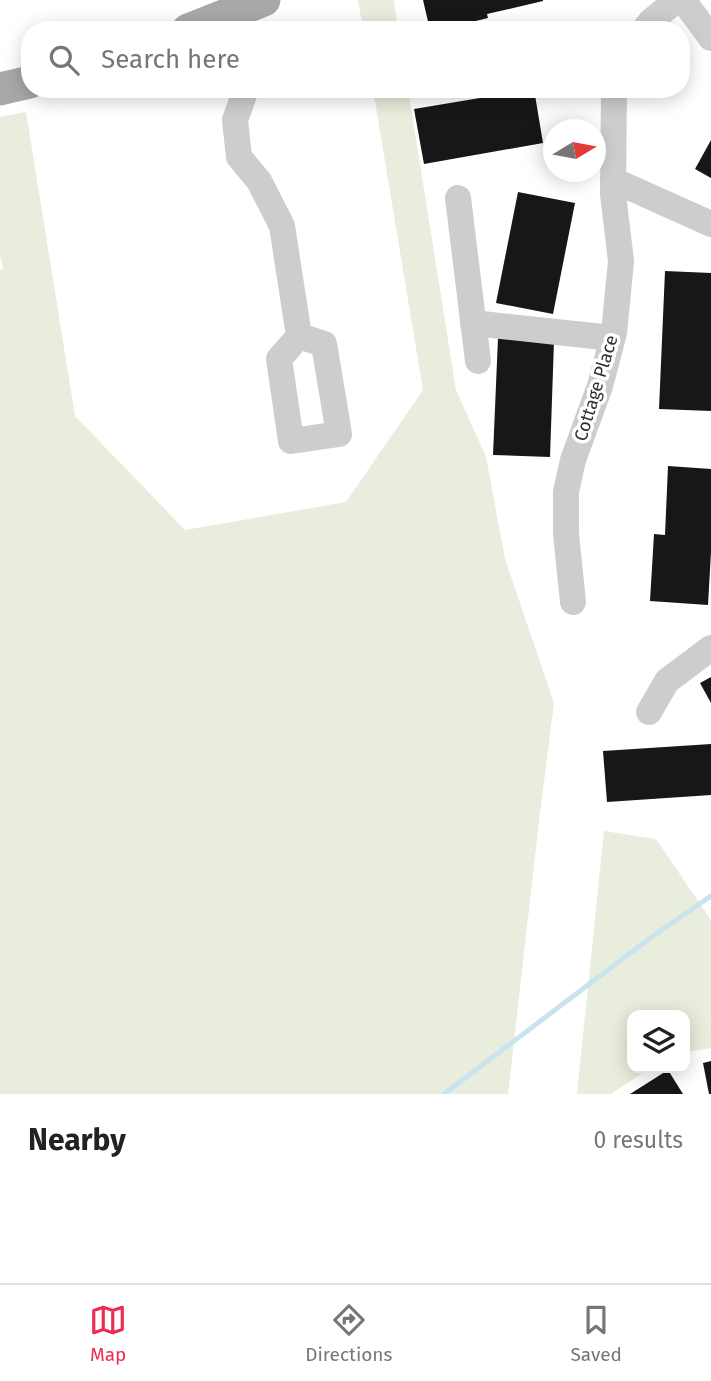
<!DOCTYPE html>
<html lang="en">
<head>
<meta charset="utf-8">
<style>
	body { margin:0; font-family:"Fira Sans",sans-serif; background:#f6f6f6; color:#222 }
	.controls { position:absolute; right:21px; bottom:21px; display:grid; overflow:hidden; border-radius:14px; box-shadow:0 4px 18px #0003 }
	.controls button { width:63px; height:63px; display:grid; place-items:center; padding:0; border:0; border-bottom:2px solid #e0e0e0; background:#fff; color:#222; font:35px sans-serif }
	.compass { position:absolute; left:543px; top:119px; width:63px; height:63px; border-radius:50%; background:#fff; box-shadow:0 4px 18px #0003; rotate:80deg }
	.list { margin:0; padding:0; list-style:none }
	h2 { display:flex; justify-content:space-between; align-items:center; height:91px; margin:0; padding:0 28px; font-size:30px }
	h2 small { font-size:23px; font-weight:400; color:#767676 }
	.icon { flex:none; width:38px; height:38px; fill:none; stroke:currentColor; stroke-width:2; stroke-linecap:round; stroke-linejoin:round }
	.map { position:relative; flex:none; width:711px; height:1094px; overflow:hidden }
	.search { position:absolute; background:#fff; box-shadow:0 4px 18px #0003; left:21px; right:21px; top:21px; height:77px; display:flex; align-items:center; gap:18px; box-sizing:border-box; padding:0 24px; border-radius:28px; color:#767676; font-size:26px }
	.sheet { height:189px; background:#fff }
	nav { display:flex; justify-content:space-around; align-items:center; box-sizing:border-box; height:98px; border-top:2px solid #e0e0e0; background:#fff; font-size:19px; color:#767676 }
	nav a { display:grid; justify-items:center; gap:4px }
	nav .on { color:#ee2b52 }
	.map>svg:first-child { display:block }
	.green { fill:#e8eddd }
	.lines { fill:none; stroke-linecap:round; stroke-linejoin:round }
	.stream { stroke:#c9e4ee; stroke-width:5 }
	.building { fill:#171717 }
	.minor { stroke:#cdcdcd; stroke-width:26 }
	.major { stroke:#a8a8a8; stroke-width:33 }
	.labels { text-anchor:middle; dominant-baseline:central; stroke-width:7; stroke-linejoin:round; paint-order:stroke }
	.street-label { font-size:18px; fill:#303030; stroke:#fff }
</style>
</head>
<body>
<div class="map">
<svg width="711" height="1094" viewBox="0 0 711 1094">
	<rect width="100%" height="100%" fill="#fff"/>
	<!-- green -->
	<g class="green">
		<polygon points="358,0 394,0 398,30 363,30"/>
		<polygon points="373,89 408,89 456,390 486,457 505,559 554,703 539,821 508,1094 0,1094 0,270 3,269 0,255 0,117 26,112 75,416 185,530 346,502 423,390"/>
		<polygon points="604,831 656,839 711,920 711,1048 685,1052 685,1015 632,1015 632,1068 650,1068 611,1094 577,1094"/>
	</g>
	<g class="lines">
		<!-- stream -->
		<polyline class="stream" points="444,1094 646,941 711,896"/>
	</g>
	<!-- building -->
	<g class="building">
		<polygon points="423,0 543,0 543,1 487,14 488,18 439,30 430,30"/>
		<polygon points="534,89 543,143 424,164 414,109"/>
		<polygon points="711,140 711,178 695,169"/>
		<polygon points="518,192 575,203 553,314 496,303"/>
		<polygon points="665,271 711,273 711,411 659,409"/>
		<polygon points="498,338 554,341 550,457 493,455"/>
		<polygon points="668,466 711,469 711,552 708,605 650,601 654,534 665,535"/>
		<polygon points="711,677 711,703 700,683"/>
		<polygon points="711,744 711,795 607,802 603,751"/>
		<polygon points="711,1061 711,1094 709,1094 703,1063"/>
		<polygon points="668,1070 683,1094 630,1094"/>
	</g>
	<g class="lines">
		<!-- minor -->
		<g class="minor">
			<polyline points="683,0 711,38"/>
			<polyline points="644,30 651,21 677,0"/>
			<polyline points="246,89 235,120 239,157 259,181 282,226 299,336"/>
			<polyline points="613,180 711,224"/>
			<polyline points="458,198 478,361"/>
			<polyline points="473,323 612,338"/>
			<polygon points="299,336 324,344 339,434 291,441 279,359"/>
			<polyline points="573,602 566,534 566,492 573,460 600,386 614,333 621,261 613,194 614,89"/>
			<polyline points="649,712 667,681 711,648"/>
		</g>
		<!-- major -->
		<g class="major">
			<polyline points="188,30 264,0"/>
			<polyline points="0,89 30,82"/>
		</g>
	</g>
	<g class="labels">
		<!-- street labels -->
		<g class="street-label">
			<text transform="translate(596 388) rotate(-73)">Cottage Place</text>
		</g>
	</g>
</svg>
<div class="controls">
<button><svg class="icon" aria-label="layers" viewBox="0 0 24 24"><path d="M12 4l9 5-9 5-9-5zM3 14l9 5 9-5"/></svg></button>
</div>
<svg class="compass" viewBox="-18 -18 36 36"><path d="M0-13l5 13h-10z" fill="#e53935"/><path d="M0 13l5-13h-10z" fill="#767676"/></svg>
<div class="search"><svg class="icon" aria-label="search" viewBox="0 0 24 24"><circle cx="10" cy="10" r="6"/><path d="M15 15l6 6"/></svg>Search here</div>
</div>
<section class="sheet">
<h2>Nearby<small>0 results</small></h2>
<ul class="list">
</ul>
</section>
<nav>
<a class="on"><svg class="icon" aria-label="map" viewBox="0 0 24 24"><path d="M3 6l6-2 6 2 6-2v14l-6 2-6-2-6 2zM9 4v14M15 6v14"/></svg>Map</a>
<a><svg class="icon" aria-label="directions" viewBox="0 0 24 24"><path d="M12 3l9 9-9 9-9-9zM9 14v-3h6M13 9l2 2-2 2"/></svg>Directions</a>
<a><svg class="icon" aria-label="saved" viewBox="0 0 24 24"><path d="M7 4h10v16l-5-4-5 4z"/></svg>Saved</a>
</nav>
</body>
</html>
